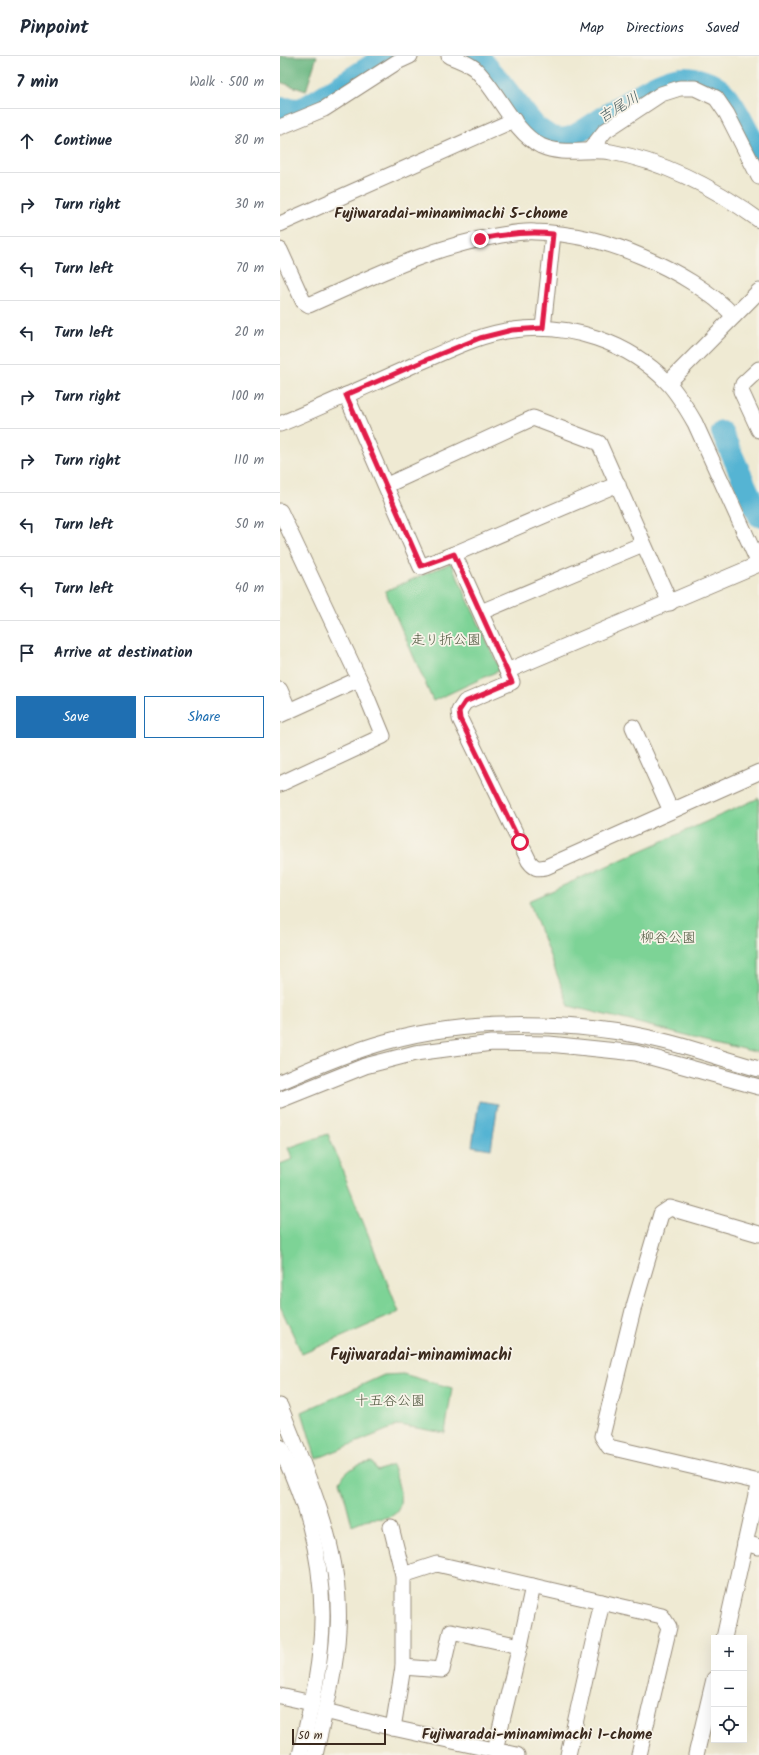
<!DOCTYPE html>
<html lang="en">
<head>
<meta charset="utf-8">
<style>
	body { margin:0; font-family:Kalam,"Klee One",sans-serif; background:#f2f2f3; color:#1f2937 }
	.controls { position:absolute; right:12px; bottom:12px; display:grid; overflow:hidden; border-radius:0px; box-shadow:0 4px 16px #0002 }
	.controls button { width:36px; height:36px; display:grid; place-items:center; padding:0; border:0; border-bottom:1px solid #e0e1e3; background:#fff; color:#1f2937; font:20px sans-serif }
	.scale { position:absolute; left:12px; bottom:10px; width:94px; box-sizing:border-box; padding-left:4px; border:2px solid #3b2a1e; border-top:0; font-size:11px; line-height:14px; white-space:nowrap; color:#3b2a1e; -webkit-text-stroke:3px #f7f3e8; paint-order:stroke }
	.stop { position:absolute; width:12px; height:12px; margin:-9px; border:3px solid #e11d48; border-radius:50%; background:#fff }
	.stop.end { background:#e11d48; border-color:#fff; box-shadow:0 1px 4px #0008 }
	.list { margin:0; padding:0; list-style:none }
	h2 { display:flex; justify-content:space-between; align-items:center; height:52px; margin:0; padding:0 16px; font-size:17px }
	h2 small { font-size:13px; font-weight:400; color:#747a83 }
	.list li { display:grid; grid-template-columns:26px 1fr auto; gap:12px; align-items:center; box-sizing:border-box; height:64px; padding:0 16px; border-top:1px solid #e0e1e3 }
	.list b { display:block; font-size:15px; white-space:nowrap }
	.list em { font-size:13px; font-style:normal; color:#747a83 }
	.actions { display:flex; gap:8px; padding:12px 16px }
	.actions a { flex:1; padding:9px 0; border:1px solid #1f6fb2; border-radius:0px; text-align:center; font-size:14px; color:#1f6fb2 }
	.actions .main { background:#1f6fb2; color:#fff }
	.icon { flex:none; width:22px; height:22px; fill:none; stroke:currentColor; stroke-width:2; stroke-linecap:round; stroke-linejoin:round }
	.map { position:relative; flex:none; width:479px; height:1699px; overflow:hidden }
	header { display:flex; align-items:center; gap:24px; box-sizing:border-box; height:56px; padding:0 20px; background:#fff; border-bottom:1px solid #e0e1e3 }
	header strong { font-size:19px }
	nav { display:flex; gap:22px; margin-inline-start:auto; font-size:14px }
	main { display:flex }
	aside { flex:1; background:#fff }
	.map>svg:first-child { display:block }
	.green { fill:#7dd396; stroke:#5c7e5a }
	.forest { fill:#66b57f; stroke:#50704e }
	.water { fill:#54b4d3; stroke:#486f78 }
	.lines { fill:none; stroke-linecap:round; stroke-linejoin:round }
	.river { stroke:#54b4d3; stroke-width:22 }
	.minor-casing { stroke:#958a78; stroke-width:17 }
	.minor { stroke:#fff; stroke-width:15 }
	.route { stroke:#e11d48; stroke-width:5 }
	.labels { text-anchor:middle; dominant-baseline:central; stroke-width:3.5; stroke-linejoin:round; paint-order:stroke }
	.park-label { font-size:14px; fill:#4c543c; stroke:#f7f3e8 }
	.water-label { font-size:15px; font-style:italic; fill:#445a5d; stroke:#f7f3e8 }
	.neighbourhood-label { font-size:15px; font-weight:bold; fill:#3b2a1e; stroke:#f7f3e8 }
	.quarter-label { font-size:16px; font-weight:bold; fill:#3b2a1e; stroke:#f7f3e8 }
</style>
</head>
<body>
<header>
<strong>Pinpoint</strong>
<nav><a>Map</a><a>Directions</a><a>Saved</a></nav>
</header>
<main>
<aside>
<h2>7 min<small>Walk · 500 m</small></h2>
<ul class="list">
<li><svg class="icon" aria-label="ahead" viewBox="0 0 24 24"><path d="M12 20V5M6 11l6-6 6 6"/></svg><div><b>Continue</b></div><em>80 m</em></li>
<li><svg class="icon" aria-label="right" viewBox="0 0 24 24"><path d="M7 20v-9h11M14 6l5 5-5 5"/></svg><div><b>Turn right</b></div><em>30 m</em></li>
<li><svg class="icon" aria-label="left" viewBox="0 0 24 24"><path d="M17 20v-9H6M10 6l-5 5 5 5"/></svg><div><b>Turn left</b></div><em>70 m</em></li>
<li><svg class="icon" aria-label="left" viewBox="0 0 24 24"><path d="M17 20v-9H6M10 6l-5 5 5 5"/></svg><div><b>Turn left</b></div><em>20 m</em></li>
<li><svg class="icon" aria-label="right" viewBox="0 0 24 24"><path d="M7 20v-9h11M14 6l5 5-5 5"/></svg><div><b>Turn right</b></div><em>100 m</em></li>
<li><svg class="icon" aria-label="right" viewBox="0 0 24 24"><path d="M7 20v-9h11M14 6l5 5-5 5"/></svg><div><b>Turn right</b></div><em>110 m</em></li>
<li><svg class="icon" aria-label="left" viewBox="0 0 24 24"><path d="M17 20v-9H6M10 6l-5 5 5 5"/></svg><div><b>Turn left</b></div><em>50 m</em></li>
<li><svg class="icon" aria-label="left" viewBox="0 0 24 24"><path d="M17 20v-9H6M10 6l-5 5 5 5"/></svg><div><b>Turn left</b></div><em>40 m</em></li>
<li><svg class="icon" aria-label="arrive" viewBox="0 0 24 24"><path d="M6 21V4h12l-3 4 3 4H6"/></svg><div><b>Arrive at destination</b></div></li>
</ul>
<div class="actions"><a class="main">Save</a><a>Share</a></div>
</aside>
<div class="map">
<svg width="479" height="1699" viewBox="0 0 479 1699">
	<rect width="100%" height="100%" fill="#f7f3e8"/>
	<filter id="ink" filterUnits="userSpaceOnUse"><feTurbulence type="fractalNoise" baseFrequency=".025" numOctaves="2"/><feDisplacementMap in="SourceGraphic" scale="8" xChannelSelector="R" yChannelSelector="G"/><feConvolveMatrix kernelMatrix="1 2 1 2 8 2 1 2 1" color-interpolation-filters="sRGB"/></filter>
	<filter id="wash" filterUnits="userSpaceOnUse"><feTurbulence type="fractalNoise" baseFrequency=".012" numOctaves="4" result="noise"/><feDisplacementMap in="SourceGraphic" scale="16" xChannelSelector="R" yChannelSelector="G"/><feGaussianBlur stdDeviation="0.9" result="paint"/><feColorMatrix in="noise" values="0 0 0 0 0 0 0 0 0 0 0 0 0 0 0 0 0 1.4 0 .05"/><feComposite in="paint" operator="in"/></filter>
	<g filter="url(#wash)">
		<rect width="100%" height="100%" fill="#efead3"/>
		<!-- green -->
		<g class="green">
			<polygon points="171,507 220,614 153,645 105,535"/>
			<polygon points="479,742 479,997 289,950 249,845"/>
			<polygon points="48,1078 119,1256 22,1298 0,1250 0,1108 13,1103 8,1092"/>
			<polygon points="123,1318 172,1332 165,1377 119,1369 36,1403 22,1356 104,1319"/>
			<path d="M92 1406 97 1415 112 1409C117 1423 130 1456 108 1461 102 1463 95 1462 89 1463 83 1464 77 1467 72 1469L64 1438 60 1425C68 1413 77 1408 92 1406Z"/>
		</g>
		<!-- forest -->
		<polygon class="forest" points="0,0 37,0 26,35 0,26"/>
		<!-- water -->
		<polygon class="water" points="199,1045 218,1048 211,1093 192,1090"/>
		<g class="lines">
			<!-- river -->
			<g class="river">
				<path d="M198 0 215 19 256 71 270 80 281 83 291 81C320 67 372 22 403 21 416 21 432 26 442 35 455 46 471 82 479 98"/>
				<polyline points="0,52 20,53 30,48 106,0"/>
				<polyline points="442,376 479,460"/>
			</g>
		</g>
	</g>
	<g filter="url(#ink)">
		<g class="lines">
			<!-- minor casing -->
			<g class="minor-casing">
				<g id="minor">
					<path d="M169 0C177 3 187 7 194 12 218 34 232 75 261 90 283 100 308 92 331 96 385 106 435 132 479 164"/>
					<polyline points="0,71 44,53 117,6 130,0"/>
					<polyline points="310,94 325,75 381,38 400,32 415,32 436,42 447,58 479,121"/>
					<polyline points="0,168 234,64"/>
					<path d="M0 194 23 245 29 249C90 222 150 191 216 180 229 178 242 175 255 176 293 177 329 186 363 201 394 214 432 236 454 260"/>
					<polyline points="263,272 273,178"/>
					<polyline points="479,313 463,328 461,335 479,374"/>
					<polyline points="388,327 479,235"/>
					<polyline points="66,339 141,511 174,498 338,428"/>
					<path d="M0 368C46 349 91 328 136 308 167 295 199 278 233 274 288 266 349 286 388 327 399 339 407 353 415 367L479 508"/>
					<polyline points="107,429 253,362 319,387 390,547"/>
					<polyline points="0,455 82,629 103,680 0,728"/>
					<polyline points="174,498 227,615 479,508"/>
					<polyline points="201,556 363,488"/>
					<path d="M227 615 232 626 185 646 179 655 180 663 249 805C254 812 257 813 266 811L479 716"/>
					<polyline points="0,634 9,655"/>
					<polyline points="0,659 79,623"/>
					<polyline points="353,671 391,755"/>
					<path d="M0 1026C34 1011 69 996 105 986 187 962 300 964 383 985 415 993 447 1004 479 1013"/>
					<polyline points="0,1044 85,1010 135,997 212,987 269,988 356,997 479,1031"/>
					<path d="M0 1350C28 1422 63 1495 58 1574 56 1616 44 1658 35 1699"/>
					<path d="M0 1391C25 1444 41 1495 42 1555 43 1603 31 1652 20 1699"/>
					<polyline points="479,1426 329,1391 322,1380 354,1250 381,1158 390,1152 479,1178"/>
					<polyline points="111,1471 123,1519 123,1611 113,1672"/>
					<polyline points="465,1487 479,1491"/>
					<polyline points="123,1519 157,1508 382,1560 389,1571 359,1699"/>
					<polyline points="444,1582 479,1425"/>
					<polyline points="123,1611 162,1614 171,1575 240,1590"/>
					<polyline points="0,1640 32,1647"/>
					<polyline points="45,1655 113,1672 237,1699"/>
					<polyline points="215,1694 240,1590 253,1530"/>
					<polyline points="288,1699 322,1546"/>
					<polyline points="416,1699 434,1623"/>
				</g>
			</g>
			<!-- minor -->
			<use href="#minor" class="minor"/>
		</g>
	</g>
	<g class="lines" filter="url(#ink)">
		<!-- route -->
		<path class="route" d="M200 183C225 178 248 175 273 178L263 272 232 274 200 282 160 298 66 339 141 510 174 498 232 626 185 646 179 655 180 663 240 786"/>
	</g>
	<g class="labels">
		<!-- park labels -->
		<g class="park-label">
			<text x="166" y="584">走り折公園</text>
			<text x="388" y="882">柳谷公園</text>
			<text x="110" y="1345">十五谷公園</text>
		</g>
		<!-- water labels -->
		<g class="water-label">
			<text transform="translate(339 52) rotate(-31)">吉尾川</text>
		</g>
		<!-- neighbourhood labels -->
		<g class="neighbourhood-label">
			<text x="171" y="158">Fujiwaradai-minamimachi 5-chome</text>
			<text x="257" y="1679">Fujiwaradai-minamimachi 1-chome</text>
		</g>
		<!-- quarter labels -->
		<g class="quarter-label">
			<text x="141" y="1299">Fujiwaradai-minamimachi</text>
		</g>
	</g>
</svg>
<div class="controls">
<button>+</button>
<button>−</button>
<button><svg class="icon" aria-label="locate" viewBox="0 0 24 24"><circle cx="12" cy="12" r="6"/><path d="M12 2v4M12 18v4M2 12h4M18 12h4"/></svg></button>
</div>
<div class="scale">50 m</div>
<div class="stop" style="left:240px;top:786px"></div>
<div class="stop end" style="left:200px;top:183px"></div>
</div>
</main>
</body>
</html>
